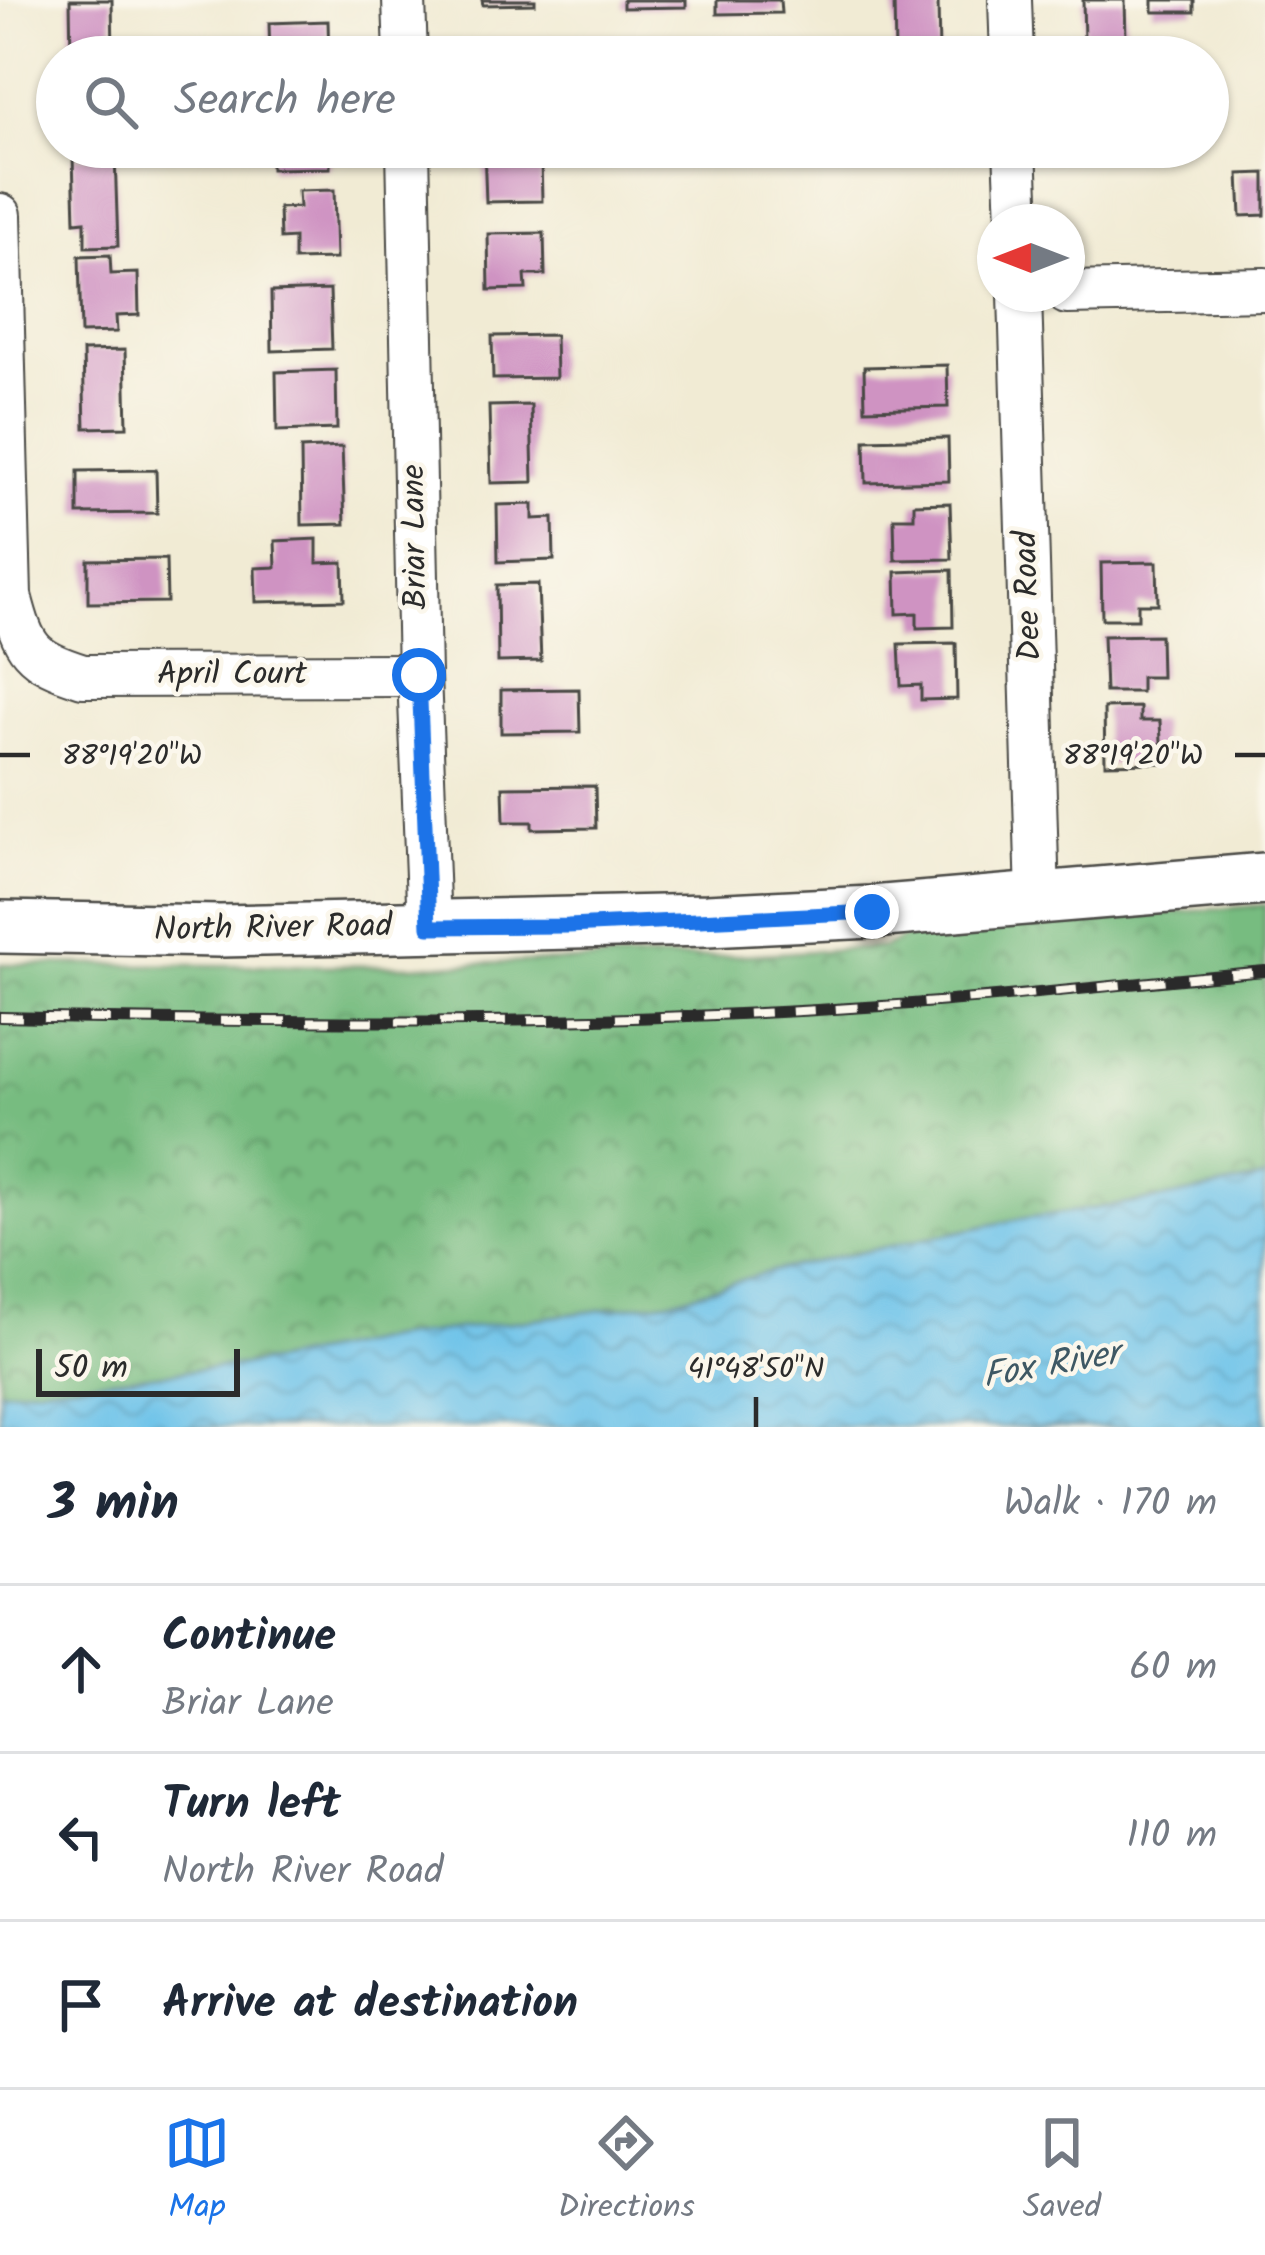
<!DOCTYPE html>
<html lang="en">
<head>
<meta charset="utf-8">
<style>
	body { margin:0; font-family:Kalam,sans-serif; background:#f2f2f3; color:#1f2937 }
	.compass { position:absolute; left:977px; top:204px; width:108px; height:108px; border-radius:50%; background:#fff; box-shadow:0 3px 9px #0004; rotate:270deg }
	.scale { position:absolute; left:36px; bottom:30px; width:204px; box-sizing:border-box; padding-left:12px; border:6px solid #2b2b2b; border-top:0; font-size:33px; line-height:42px; white-space:nowrap; color:#2b2b2b; -webkit-text-stroke:9px #fbf7ec; paint-order:stroke }
	.stop { position:absolute; width:36px; height:36px; margin:-27px; border:9px solid #1a73e8; border-radius:50%; background:#fff }
	.stop.end { background:#1a73e8; border-color:#fff; box-shadow:0 3px 12px #0008 }
	.list { margin:0; padding:0; list-style:none }
	h2 { display:flex; justify-content:space-between; align-items:center; height:156px; margin:0; padding:0 48px; font-size:51px }
	h2 small { font-size:39px; font-weight:400; color:#747a83 }
	.list li { display:grid; grid-template-columns:78px 1fr auto; gap:36px; align-items:center; box-sizing:border-box; height:168px; padding:0 48px; border-top:3px solid #e0e1e3 }
	.list b { display:block; font-size:45px; white-space:nowrap }
	.list p { margin:0; font-size:39px; white-space:nowrap; color:#747a83 }
	.list em { font-size:39px; font-style:normal; color:#747a83 }
	.icon { flex:none; width:66px; height:66px; fill:none; stroke:currentColor; stroke-width:2; stroke-linecap:round; stroke-linejoin:round }
	.map { position:relative; flex:none; width:1265px; height:1427px; overflow:hidden }
	.search { position:absolute; background:#fff; box-shadow:0 3px 9px #0004; left:36px; right:36px; top:36px; height:132px; display:flex; align-items:center; gap:30px; box-sizing:border-box; padding:0 42px; border-radius:66px; color:#747a83; font-size:45px }
	.sheet { height:660px; background:#fff }
	nav { display:flex; justify-content:space-around; align-items:center; box-sizing:border-box; height:168px; border-top:3px solid #e0e1e3; background:#fff; font-size:33px; color:#747a83 }
	nav a { display:grid; justify-items:center; gap:6px }
	nav .on { color:#1a73e8 }
	.map>svg:first-child { display:block }
	.forest { fill:url(#forest-crowns); stroke:#517456; stroke-width:3 }
	.water { fill:url(#water-waves); stroke:#4c768a; stroke-width:3 }
	.building { fill:#cf93c2 }
	.lines { fill:none; stroke-linecap:round; stroke-linejoin:round }
	.minor-casing { stroke:#494844; stroke-width:46 }
	.major-casing { stroke:#494844; stroke-width:56 }
	.minor { stroke:#fff; stroke-width:42 }
	.major { stroke:#fff; stroke-width:51 }
	.rail-casing { stroke:#2b2b2b; stroke-width:12 }
	.rail { stroke:#fbf7ec; stroke-width:8; stroke-dasharray:22; stroke-linecap:butt }
	.route { stroke:#1a73e8; stroke-width:15 }
	.ticks { fill:none; stroke:#2b2b2b; stroke-width:4.5 }
	.labels { text-anchor:middle; dominant-baseline:central; stroke-width:9; stroke-linejoin:round; paint-order:stroke }
	.street-label { font-size:33px; fill:#2b2b2b; stroke:#fbf7ec }
	.water-label { font-size:36px; font-style:italic; fill:#3e5864; stroke:#fbf7ec }
	.ticks-label { font-size:30px; text-anchor:middle; fill:#2b2b2b; stroke:#fbf7ec; stroke-width:9; stroke-linejoin:round; paint-order:stroke }
</style>
</head>
<body>
<div class="map">
<svg width="1265" height="1427" viewBox="0 0 1265 1427">
	<defs>
		<pattern id="forest-crowns" width="20" height="18" patternUnits="userSpaceOnUse" patternTransform="scale(3)"><rect width="20" height="18" fill="#77bc80"/><path d="M2 6a3 3 0 1 1 6 0M12 15a3 3 0 1 1 6 0" fill="none" stroke="#629969"/></pattern>
		<pattern id="water-waves" width="16" height="10" patternUnits="userSpaceOnUse" patternTransform="scale(3)"><rect width="16" height="10" fill="#6cc2e9"/><path d="M0 5q4-4 8 0t8 0" fill="none" stroke="#599ebd"/></pattern>
	</defs>
	<rect width="100%" height="100%" fill="#fbf7ec"/>
	<filter id="ink" filterUnits="userSpaceOnUse"><feTurbulence type="fractalNoise" baseFrequency=".00833" numOctaves="2"/><feDisplacementMap in="SourceGraphic" scale="24" xChannelSelector="R" yChannelSelector="G"/><feConvolveMatrix kernelMatrix="1 2 1 2 8 2 1 2 1" color-interpolation-filters="sRGB"/></filter>
	<filter id="wash" filterUnits="userSpaceOnUse"><feTurbulence type="fractalNoise" baseFrequency=".004" numOctaves="4" result="noise"/><feDisplacementMap in="SourceGraphic" scale="48" xChannelSelector="R" yChannelSelector="G"/><feGaussianBlur stdDeviation="2.7" result="paint"/><feColorMatrix in="noise" values="0 0 0 0 0 0 0 0 0 0 0 0 0 0 0 0 0 1.4 0 .05"/><feComposite in="paint" operator="in"/></filter>
	<g filter="url(#wash)">
		<rect width="100%" height="100%" fill="#f1ebd4"/>
		<!-- forest -->
		<polygon class="forest" points="1265,905 1265,1178 1163,1199 1019,1219 772,1271 669,1301 393,1338 272,1362 0,1391 0,964 400,966 707,957 884,947 912,934"/>
		<!-- water -->
		<polygon class="water" points="1265,1178 1265,1427 0,1427 0,1391 272,1362 392,1338 669,1301 772,1271 1019,1219 1163,1199"/>
		<g id="blocks">
			<!-- building -->
			<g class="building">
				<polygon points="70,0 112,0 113,54 71,55"/>
				<polygon points="482,0 535,0 535,4 483,5"/>
				<polygon points="623,0 686,0 686,7 623,8"/>
				<polygon points="717,0 780,0 781,13 717,14"/>
				<polygon points="894,0 938,0 939,55 895,55"/>
				<polygon points="1083,0 1125,0 1126,40 1084,41"/>
				<rect x="1153" y="0" width="41" height="12"/>
				<polygon points="328,21 329,57 270,57 269,23"/>
				<polygon points="270,147 330,147 330,168 271,169"/>
				<polygon points="484,147 520,147 521,159 541,159 542,201 486,202"/>
				<polygon points="115,155 118,246 85,247 85,221 75,222 73,157"/>
				<polygon points="1265,173 1265,215 1241,216 1239,174"/>
				<polygon points="334,190 336,259 294,260 294,238 280,239 279,208 299,207 298,191"/>
				<polygon points="544,233 545,275 525,275 526,289 489,290 488,234"/>
				<polygon points="110,255 111,274 138,273 139,315 116,316 117,332 81,333 79,256"/>
				<polygon points="330,290 332,349 272,351 271,292"/>
				<polygon points="555,335 556,378 493,379 492,336"/>
				<polygon points="125,350 127,427 85,428 83,351"/>
				<polygon points="947,365 948,407 865,409 864,367"/>
				<polygon points="336,370 337,429 277,431 276,372"/>
				<polygon points="531,405 533,482 491,483 489,406"/>
				<polygon points="948,438 949,481 866,483 865,440"/>
				<polygon points="342,447 345,524 302,525 301,449"/>
				<polygon points="156,470 157,513 78,514 78,471"/>
				<polygon points="950,503 952,559 895,560 894,518 914,518 914,504"/>
				<polygon points="533,504 533,519 553,518 554,560 498,562 497,505"/>
				<polygon points="317,539 317,563 343,562 344,600 256,602 255,568 276,567 275,541"/>
				<polygon points="166,559 167,602 88,603 88,560"/>
				<polygon points="1157,562 1158,604 1138,604 1138,619 1102,619 1101,563"/>
				<polygon points="952,570 953,627 917,628 917,613 897,614 896,572"/>
				<polygon points="538,584 541,661 498,662 497,585"/>
				<polygon points="1160,635 1161,677 1141,677 1141,692 1105,692 1103,636"/>
				<polygon points="956,643 957,699 921,700 921,685 901,686 899,644"/>
				<polygon points="579,689 580,732 501,733 501,690"/>
				<polygon points="1140,707 1140,721 1160,721 1162,763 1105,764 1104,708"/>
				<polygon points="595,786 596,828 532,829 532,822 504,822 503,787"/>
			</g>
		</g>
	</g>
	<g filter="url(#ink)">
		<use href="#blocks" fill-opacity="0" stroke="#494844" stroke-width="3"/>
		<g class="lines">
			<!-- minor casing -->
			<g class="minor-casing">
				<g id="minor">
					<polyline points="404,0 406,57"/>
					<polyline points="1010,0 1012,57"/>
					<polyline points="408,147 419,675 429,927"/>
					<polyline points="1015,147 1018,222"/>
					<path d="M0 215 10 596C24 649 29 659 83 676L419 675"/>
					<polyline points="1067,293 1265,289"/>
					<polyline points="1020,294 1038,899"/>
				</g>
			</g>
			<!-- major casing -->
			<g class="major-casing">
				<polyline id="major" points="0,927 220,931 707,920 872,912 1265,879"/>
			</g>
			<!-- minor -->
			<use href="#minor" class="minor"/>
			<!-- major -->
			<use href="#major" class="major"/>
			<!-- rail casing -->
			<g class="rail-casing">
				<path id="rail" d="M0 1017C288 1023 578 1026 866 1007 999 999 1132 983 1265 971"/>
			</g>
			<!-- rail -->
			<use href="#rail" class="rail"/>
		</g>
	</g>
	<g class="lines" filter="url(#ink)">
		<!-- route -->
		<polyline class="route" points="419,675 429,927 568,926 872,912"/>
	</g>
	<!-- ticks -->
	<path class="ticks" d="M0 755H30M1235 755H1265M756 1397V1427"/>
	<g class="labels">
		<!-- street labels -->
		<g class="street-label">
			<text transform="translate(416 537) rotate(-91)">Briar Lane</text>
			<text transform="translate(1029 596) rotate(-92)">Dee Road</text>
			<text x="232" y="675">April Court</text>
			<text transform="translate(273 929) rotate(-1)">North River Road</text>
		</g>
		<!-- water labels -->
		<g class="water-label">
			<text transform="translate(1051 1366) rotate(-10)">Fox River</text>
		</g>
	</g>
	<g class="ticks-label">
		<text x="1133" y="765">88°19'20"W</text>
		<text x="132" y="765">88°19'20"W</text>
		<text x="756" y="1378">41°48'50"N</text>
	</g>
</svg>
<svg class="compass" viewBox="-18 -18 36 36"><path d="M0-13l5 13h-10z" fill="#e53935"/><path d="M0 13l5-13h-10z" fill="#747a83"/></svg>
<div class="scale">50 m</div>
<div class="stop" style="left:419px;top:675px"></div>
<div class="stop end" style="left:872px;top:912px"></div>
<div class="search"><svg class="icon" aria-label="search" viewBox="0 0 24 24"><circle cx="10" cy="10" r="6"/><path d="M15 15l6 6"/></svg>Search here</div>
</div>
<section class="sheet">
<h2>3 min<small>Walk · 170 m</small></h2>
<ul class="list">
<li><svg class="icon" aria-label="ahead" viewBox="0 0 24 24"><path d="M12 20V5M6 11l6-6 6 6"/></svg><div><b>Continue</b><p>Briar Lane</p></div><em>60 m</em></li>
<li><svg class="icon" aria-label="left" viewBox="0 0 24 24"><path d="M17 20v-9H6M10 6l-5 5 5 5"/></svg><div><b>Turn left</b><p>North River Road</p></div><em>110 m</em></li>
<li><svg class="icon" aria-label="arrive" viewBox="0 0 24 24"><path d="M6 21V4h12l-3 4 3 4H6"/></svg><div><b>Arrive at destination</b></div></li>
</ul>
</section>
<nav>
<a class="on"><svg class="icon" aria-label="map" viewBox="0 0 24 24"><path d="M3 6l6-2 6 2 6-2v14l-6 2-6-2-6 2zM9 4v14M15 6v14"/></svg>Map</a>
<a><svg class="icon" aria-label="directions" viewBox="0 0 24 24"><path d="M12 3l9 9-9 9-9-9zM9 14v-3h6M13 9l2 2-2 2"/></svg>Directions</a>
<a><svg class="icon" aria-label="saved" viewBox="0 0 24 24"><path d="M7 4h10v16l-5-4-5 4z"/></svg>Saved</a>
</nav>
</body>
</html>
